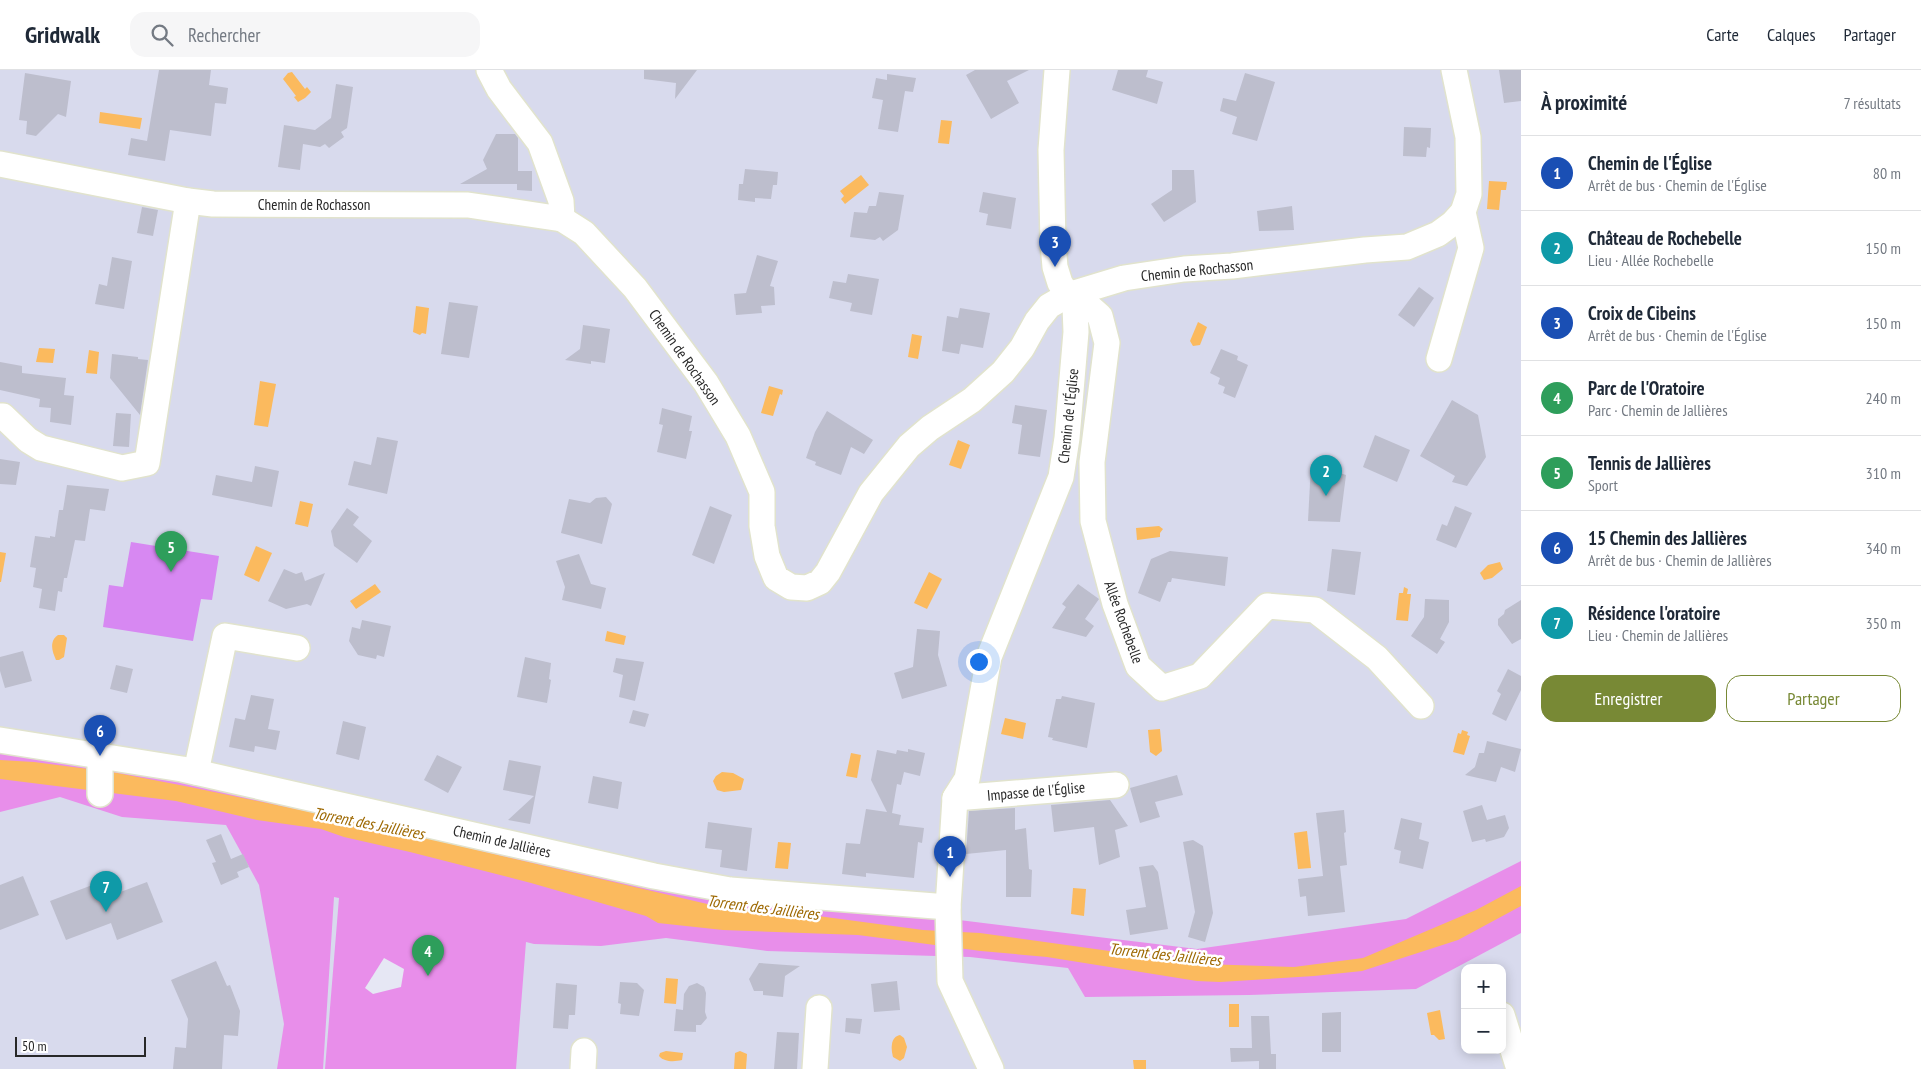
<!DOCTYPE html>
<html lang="fr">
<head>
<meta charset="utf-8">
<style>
	body { margin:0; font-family:"PT Sans Narrow",sans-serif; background:#f6f6f7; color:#1f2937 }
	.controls { position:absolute; right:15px; bottom:15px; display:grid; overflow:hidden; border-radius:10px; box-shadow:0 2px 12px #0003 }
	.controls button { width:45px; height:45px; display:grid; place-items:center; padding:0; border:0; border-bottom:1px solid #e0e1e3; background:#fff; color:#1f2937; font:25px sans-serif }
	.scale { position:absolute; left:15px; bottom:12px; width:131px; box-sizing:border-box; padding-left:5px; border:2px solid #282828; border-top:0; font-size:14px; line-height:18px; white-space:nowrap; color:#282828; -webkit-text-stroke:4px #fff; paint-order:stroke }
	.you { position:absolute; left:978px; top:591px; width:18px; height:18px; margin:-12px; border:4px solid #fff; border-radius:50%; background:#1a73e8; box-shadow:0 0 0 8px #1a73e833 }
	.badge { display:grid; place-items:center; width:32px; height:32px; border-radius:50%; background:#788935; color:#fff; font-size:16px; font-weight:700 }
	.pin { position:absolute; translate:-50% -41px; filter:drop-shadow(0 1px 2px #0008) }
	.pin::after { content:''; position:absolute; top:26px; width:18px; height:15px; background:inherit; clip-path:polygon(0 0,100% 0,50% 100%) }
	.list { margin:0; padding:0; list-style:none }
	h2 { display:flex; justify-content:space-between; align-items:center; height:65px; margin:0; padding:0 20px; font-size:21px }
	h2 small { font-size:16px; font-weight:400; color:#747a83 }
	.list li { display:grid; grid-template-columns:32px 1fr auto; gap:15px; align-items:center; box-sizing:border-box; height:75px; padding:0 20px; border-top:1px solid #e0e1e3 }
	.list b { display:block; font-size:19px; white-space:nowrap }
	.list p { margin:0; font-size:16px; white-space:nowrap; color:#747a83 }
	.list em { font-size:16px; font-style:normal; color:#747a83 }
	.actions { display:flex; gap:10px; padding:15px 20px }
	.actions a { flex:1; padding:11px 0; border:1px solid #788935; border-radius:15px; text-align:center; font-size:18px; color:#788935 }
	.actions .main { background:#788935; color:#fff }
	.icon { flex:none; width:28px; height:28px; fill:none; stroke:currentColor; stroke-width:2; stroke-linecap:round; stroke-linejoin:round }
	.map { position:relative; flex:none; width:1521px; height:999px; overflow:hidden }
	header { display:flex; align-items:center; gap:30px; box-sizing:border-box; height:70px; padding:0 25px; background:#fff; border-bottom:1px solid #e0e1e3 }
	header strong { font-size:24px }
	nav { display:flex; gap:28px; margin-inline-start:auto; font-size:18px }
	.search { width:350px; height:45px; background:#f6f6f7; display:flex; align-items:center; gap:12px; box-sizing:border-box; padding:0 18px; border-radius:15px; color:#747a83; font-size:19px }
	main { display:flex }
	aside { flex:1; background:#fff }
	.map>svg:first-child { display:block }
	.green { fill:#e88eea }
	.pitch { fill:#d788f2 }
	.plaza { fill:#e6e7f4 }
	.water { fill:#fbba5e }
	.building { fill:#bdbecd }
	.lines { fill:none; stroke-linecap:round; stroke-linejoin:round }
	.minor-casing { stroke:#e1e3cd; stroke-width:28 }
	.minor { stroke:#fff; stroke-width:25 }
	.labels { text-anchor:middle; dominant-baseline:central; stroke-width:5; stroke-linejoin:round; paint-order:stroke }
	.street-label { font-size:15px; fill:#282828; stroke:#fff }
	.water-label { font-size:16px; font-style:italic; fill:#9d6801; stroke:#fff }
</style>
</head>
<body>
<header>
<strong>Gridwalk</strong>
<div class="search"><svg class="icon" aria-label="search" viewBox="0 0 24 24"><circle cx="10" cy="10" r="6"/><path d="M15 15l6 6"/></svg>Rechercher</div>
<nav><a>Carte</a><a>Calques</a><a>Partager</a></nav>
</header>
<main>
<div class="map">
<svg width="1521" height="999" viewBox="0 0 1521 999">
	<rect width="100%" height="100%" fill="#d8daed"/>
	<!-- green -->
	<polygon class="green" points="0,680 58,688 340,743 959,850 1197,879 1406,849 1521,791 1521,863 1416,919 1249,925 1085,927 1068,898 970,887 767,881 666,868 601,876 534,874 526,872 516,999 325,999 339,828 334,827 323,999 277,999 284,954 259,815 226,755 122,747 60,727 0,742"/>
	<!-- pitch -->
	<polygon class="pitch" points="131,472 219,486 212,530 201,529 193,571 103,557 109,515 123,517"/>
	<!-- plaza -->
	<polygon class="plaza" points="384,888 404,899 401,917 373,924 365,918"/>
	<!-- water -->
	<g class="water">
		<polygon points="292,2 305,19 307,17 311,22 305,28 298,32 294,27 296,26 283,9 288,3"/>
		<polygon points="100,42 142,48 140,59 99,53"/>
		<polygon points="941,50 952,51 949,74 938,73"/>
		<polygon points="861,105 869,115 845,134 841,129 844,126 840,121"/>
		<polygon points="1489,111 1507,112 1506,120 1501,120 1499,140 1487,139"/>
		<polygon points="416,236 429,238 426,264 422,263 420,265 413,262"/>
		<polygon points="1198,252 1207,257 1200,275 1193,276 1190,271"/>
		<polygon points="912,264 922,266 918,289 908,287"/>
		<polygon points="39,278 55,279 53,293 36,292"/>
		<polygon points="89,280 99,282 97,304 86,303"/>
		<polygon points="260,311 276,314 268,357 254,355"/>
		<polygon points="769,316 783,320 782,325 780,324 773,346 761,343"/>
		<polygon points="958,370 970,375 961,399 949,395"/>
		<polygon points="300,431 313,434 308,457 295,454"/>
		<polygon points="1159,456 1163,459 1160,463 1160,467 1137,470 1136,458"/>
		<polygon points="256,476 272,483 259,512 244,505"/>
		<polygon points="0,482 6,483 1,512 0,512"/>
		<polygon points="1500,492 1503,499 1492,508 1484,510 1480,503 1488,495"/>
		<polygon points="929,502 942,509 927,539 914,533"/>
		<polygon points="375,514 381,522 356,539 350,531"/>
		<polygon points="1404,517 1408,519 1407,524 1411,524 1408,551 1396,550 1399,523 1403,523"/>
		<polygon points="607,561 626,566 624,575 605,571"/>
		<path d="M58 565H64L67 568 64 587 59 590H56C52 581 49 571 58 565Z"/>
		<polygon points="1005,648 1026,653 1023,669 1001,664"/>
		<polygon points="1160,659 1162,681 1156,686 1150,682 1148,660"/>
		<polygon points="1462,660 1468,662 1467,665 1470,666 1464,685 1453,682 1458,663 1461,664"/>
		<polygon points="851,683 861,685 857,708 846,706"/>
		<polygon points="0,690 34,692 112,702 190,717 358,752 720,837 803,844 923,860 980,863 1203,894 1294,897 1363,888 1476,840 1521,816 1521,836 1458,870 1362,901 1314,906 1220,912 1197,911 1047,887 981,881 858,865 723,860 658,853 646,846 531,813 410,782 344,767 321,759 257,750 176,731 0,709"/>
		<polygon points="722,702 733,703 744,709 741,720 724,722 717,720 713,711 716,706"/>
		<polygon points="1307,761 1311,798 1298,799 1294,763"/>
		<polygon points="778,772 791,773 788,799 775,798"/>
		<polygon points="1073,818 1086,819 1084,846 1071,844"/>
		<polygon points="666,908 678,909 676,934 664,933"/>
		<rect x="1229" y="934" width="10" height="23"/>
		<polygon points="1440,940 1445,969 1439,970 1434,965 1431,965 1427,943"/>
		<path d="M900 965 904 968 907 977 904 988 900 991 893 987C891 979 890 967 900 965Z"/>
		<path d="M666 981 683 983 682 990C674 992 664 992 659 986L660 983Z"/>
		<polygon points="740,981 747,984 746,999 734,999 735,983"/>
		<polygon points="1133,990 1146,990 1146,999 1134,999"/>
	</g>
	<!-- building -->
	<g class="building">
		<polygon points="159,0 211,0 209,15 228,18 226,34 215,33 211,66 170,60 165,91 128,85 131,68 147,71"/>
		<polygon points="644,0 697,0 675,29 676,13 644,9"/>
		<polygon points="975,0 1029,0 1007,11 1019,33 991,49 966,5"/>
		<polygon points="1118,0 1148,0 1146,7 1163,12 1157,34 1112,20"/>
		<polygon points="1499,0 1521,0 1521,31 1504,33"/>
		<polygon points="25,3 71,11 66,47 58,44 36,66 26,64 27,51 19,50"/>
		<polygon points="1245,3 1275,12 1257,71 1232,64 1237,47 1220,41 1223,28 1236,31"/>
		<polygon points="887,4 916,8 913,22 905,21 898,62 878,59 883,30 872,28 876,8 887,10"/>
		<polygon points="336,14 353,17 347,58 341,62 344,67 329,78 325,74 320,77 303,74 300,100 278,97 284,55 315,60 331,48"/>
		<polygon points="1404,57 1431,58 1430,78 1427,77 1426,87 1403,86"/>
		<polygon points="496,64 515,64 518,68 518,101 532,101 532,121 517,120 517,114 460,114 487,99 483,90"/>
		<polygon points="745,99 778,102 777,115 773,115 771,129 755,128 755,132 738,130 739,114 743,114"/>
		<polygon points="1172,100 1194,100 1196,132 1164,152 1151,134 1172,120"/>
		<polygon points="879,122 904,125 898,160 883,171 880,167 875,170 850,167 854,142 867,143 869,136 876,136"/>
		<polygon points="983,122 1016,128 1011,159 986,155 988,144 979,142"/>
		<polygon points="1292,136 1294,160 1259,161 1257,141"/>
		<polygon points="142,137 158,140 153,166 137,163"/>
		<polygon points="757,185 778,191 770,216 774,217 775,235 761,236 762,243 736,245 734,224 746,223"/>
		<polygon points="112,187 132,191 124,239 95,234 99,214 107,216"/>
		<polygon points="848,204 879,209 872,245 850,241 852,233 829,228 833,211 846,213"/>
		<polygon points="1419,217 1434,228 1414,257 1398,245"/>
		<polygon points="449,232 478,236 469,288 441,284"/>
		<polygon points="960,238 990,243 983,278 961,274 959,284 942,281 947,246 958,248"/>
		<polygon points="583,255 610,259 605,293 591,291 591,294 565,290 580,279"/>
		<polygon points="1221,279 1238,286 1237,290 1248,295 1235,328 1223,323 1225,317 1218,314 1220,308 1210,303"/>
		<polygon points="112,284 138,287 138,289 148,290 140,345 110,308"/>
		<polygon points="0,292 22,296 22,303 66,308 64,325 74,326 71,355 50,352 51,338 39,337 40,329 0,320"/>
		<polygon points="1452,330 1478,345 1486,387 1467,416 1452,412 1455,406 1420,386"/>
		<polygon points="1015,335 1047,340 1040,387 1018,384 1022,355 1012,353"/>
		<polygon points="662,338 692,346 689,361 692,361 686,389 657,382 663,355 659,354"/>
		<polygon points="827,341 873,370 864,384 851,377 841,405 815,395 816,392 806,388 815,362"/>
		<polygon points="116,343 131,344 129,377 113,376"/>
		<polygon points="1375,365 1410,380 1397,412 1363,397"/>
		<polygon points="377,367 398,371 387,424 348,415 354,391 371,395"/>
		<polygon points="0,389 20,392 16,415 0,414"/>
		<polygon points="1311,394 1346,405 1340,452 1308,451"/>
		<polygon points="255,396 279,401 272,437 212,425 216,405 252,412"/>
		<polygon points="67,415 109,419 105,441 90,439 85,471 75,470 67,508 64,508 62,522 58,521 55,541 39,538 42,519 33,517 36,498 30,497 35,466 50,468 50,466 55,467 59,440 63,440"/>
		<polygon points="606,427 612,434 602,474 561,463 569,429 590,433 596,428"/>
		<polygon points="710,436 732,445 714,494 692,485"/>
		<polygon points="1455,436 1472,443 1456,478 1436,470 1442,454 1447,456"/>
		<polygon points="347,438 359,447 353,455 372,471 357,493 334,476 331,461"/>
		<polygon points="1332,479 1361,482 1355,525 1327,521"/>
		<polygon points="1170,481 1228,487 1225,516 1172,508 1171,512 1168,512 1160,532 1138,523 1151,489"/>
		<polygon points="579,484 591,514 606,518 601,539 562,530 565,517 556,491"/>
		<polygon points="284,499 296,504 302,502 305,511 325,503 311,536 307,534 286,539 268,531"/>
		<polygon points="1078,514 1099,529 1085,549 1094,556 1086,567 1052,558 1066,537 1062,534"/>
		<polygon points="1425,529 1449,530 1449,552 1440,569 1445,572 1437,584 1411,566 1424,547"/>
		<polygon points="1521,530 1521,569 1512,574 1498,555 1498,549 1504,544 1505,540"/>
		<polygon points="362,550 391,556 384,587 377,585 376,589 358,585 349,571 352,557 360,559"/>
		<polygon points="917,559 940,561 938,585 947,616 902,629 894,603 913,597"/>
		<polygon points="23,581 32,611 5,618 0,601 0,587"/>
		<polygon points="525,587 551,593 549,609 551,610 547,633 517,627"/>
		<polygon points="616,588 644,592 635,631 619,627 623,605 613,602"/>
		<polygon points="116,595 133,599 127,623 110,619"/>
		<polygon points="1508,599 1521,606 1521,620 1506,651 1492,644 1501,624 1497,621"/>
		<polygon points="251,625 274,629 268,659 280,661 276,680 255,676 254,682 229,677 235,648 245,650"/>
		<polygon points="1062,626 1095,633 1087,678 1052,670 1053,668 1048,667 1056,629 1061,629"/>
		<polygon points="633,640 649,644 645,657 629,653"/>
		<polygon points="343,651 366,657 359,690 336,684"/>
		<polygon points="1487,671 1521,679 1515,702 1501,697 1496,712 1465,705 1475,697 1479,683 1484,683"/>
		<polygon points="908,679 925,683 920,706 904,702 901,715 897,714 892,743 901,745 899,755 924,758 922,773 918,772 914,808 866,803 866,807 842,804 846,773 860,774 866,739 887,742 871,710 877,680 896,684 897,680 908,682"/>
		<polygon points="437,685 462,697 448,723 424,710"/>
		<polygon points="509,690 541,696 530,754 508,750 534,726 503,720"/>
		<polygon points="1177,705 1183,725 1155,732 1160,747 1140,753 1130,718"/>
		<polygon points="593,706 622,712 618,739 588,733"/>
		<polygon points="1110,730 1128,756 1115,760 1120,787 1099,795 1094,757 1054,762 1051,735"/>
		<polygon points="1482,735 1487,750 1505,745 1509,758 1504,767 1486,772 1485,769 1472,772 1463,741"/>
		<polygon points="1015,738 1015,760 1026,758 1029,799 1032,800 1031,827 1006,827 1006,780 966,784 969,741"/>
		<polygon points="1344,740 1346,762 1344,763 1347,795 1340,796 1345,842 1308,846 1306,826 1300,827 1298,809 1323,806 1316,743"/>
		<polygon points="1401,748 1422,753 1419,769 1429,772 1423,799 1399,793 1401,781 1394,779"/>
		<polygon points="708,752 752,758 747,801 720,797 722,780 705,778"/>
		<polygon points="221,764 231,789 243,784 249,797 237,802 239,807 221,815 212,793 216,792 206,770"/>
		<polygon points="1193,770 1203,776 1213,843 1205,872 1188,867 1195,842 1183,772"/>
		<polygon points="1153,795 1158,802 1168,859 1130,865 1126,840 1146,837 1139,797"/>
		<polygon points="23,806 39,845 0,860 0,815"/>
		<polygon points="147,812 163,852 117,870 111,853 66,870 50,831 95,814 102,829"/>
		<polygon points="216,891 227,916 230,915 240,941 238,966 224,965 222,999 173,999 175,977 186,978 188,949 171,910"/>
		<polygon points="759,893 800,896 785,906 783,927 763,925 763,921 754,921 749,909"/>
		<polygon points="897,911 900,940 874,942 871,914"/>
		<polygon points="620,912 637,913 644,920 639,946 620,944 621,934 618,933"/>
		<polygon points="556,913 577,915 575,945 569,945 568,959 553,958"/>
		<polygon points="697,913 704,917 706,923 705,942 707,948 701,955 696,955 696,962 674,961 676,939 683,940 684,924 689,916"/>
		<polygon points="1341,942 1341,982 1322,982 1322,943"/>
		<polygon points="1251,946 1269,946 1271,984 1276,984 1276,999 1259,999 1259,991 1231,992 1230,978 1252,978"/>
		<polygon points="846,948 862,949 860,964 845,962"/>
		<polygon points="777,962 799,963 797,999 774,999"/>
	</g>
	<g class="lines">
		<!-- minor casing -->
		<g class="minor-casing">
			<g id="minor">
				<polyline points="489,0 499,19 540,73 561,131 562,149"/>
				<polyline points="0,94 188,131 213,134 468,135 562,149 584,163 635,218 706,313 738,366 762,422 762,456 767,486 776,508 791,517 807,518 820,512 828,502 871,423 909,376 930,358 972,330 1003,302 1022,278 1037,251 1049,236 1068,225 1124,208 1184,199 1232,196 1365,180 1407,177 1438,164 1453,153 1463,142 1469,124 1468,67 1454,0"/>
				<polyline points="1074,223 1100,246 1107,273 1092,392 1093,451 1115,534 1138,596 1162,618 1200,606 1267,536 1315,540 1377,588 1421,636"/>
				<polyline points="1439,289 1471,178 1463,142"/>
				<polyline points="0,346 3,346 28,370 41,378 122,398 147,393 188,131"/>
				<polyline points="0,670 182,699 654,806 730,820 948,837"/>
				<polyline points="196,702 225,566 297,578"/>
				<polyline points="100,724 100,686"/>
				<polyline points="955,728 1116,715"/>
				<polyline points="1502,945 1519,999"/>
				<polyline points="583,999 584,981"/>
				<polyline points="815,999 819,938"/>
				<polyline points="991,999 950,911 948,837 950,807 955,728 967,709 989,587 1061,407 1067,368 1076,262 1075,236 1060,213 1055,197 1053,174 1051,80 1057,0"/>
			</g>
		</g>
		<!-- minor -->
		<use href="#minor" class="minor"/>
	</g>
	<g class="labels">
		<!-- street labels -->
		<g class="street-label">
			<text x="314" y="134">Chemin de Rochasson</text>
			<text transform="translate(1197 200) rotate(-6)">Chemin de Rochasson</text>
			<text transform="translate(685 287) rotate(55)">Chemin de Rochasson</text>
			<text transform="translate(1068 346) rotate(-84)">Chemin de l'Église</text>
			<text transform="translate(1124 552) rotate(70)">Allée Rochebelle</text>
			<text transform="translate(1036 721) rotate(-5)">Impasse de l'Église</text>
			<text transform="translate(502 771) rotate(13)">Chemin de Jallières</text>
		</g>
		<!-- water labels -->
		<g class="water-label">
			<text transform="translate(369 753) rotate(11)">Torrent des Jaillières</text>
			<text transform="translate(763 837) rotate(7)">Torrent des Jaillières</text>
			<text transform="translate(1165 884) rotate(6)">Torrent des Jaillières</text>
		</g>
	</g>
</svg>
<div class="controls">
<button>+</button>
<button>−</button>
</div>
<div class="scale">50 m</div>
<div class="you"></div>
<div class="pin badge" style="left:950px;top:807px;background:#1a4fb4">1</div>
<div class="pin badge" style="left:1326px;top:426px;background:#0f9aa8">2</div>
<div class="pin badge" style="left:1055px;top:197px;background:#1a4fb4">3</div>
<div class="pin badge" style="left:428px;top:906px;background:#2e9e5b">4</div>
<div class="pin badge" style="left:171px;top:502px;background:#2e9e5b">5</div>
<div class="pin badge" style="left:100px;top:686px;background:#1a4fb4">6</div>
<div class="pin badge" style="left:106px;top:842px;background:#0f9aa8">7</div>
</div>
<aside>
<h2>À proximité<small>7 résultats</small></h2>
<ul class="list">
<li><span class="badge" style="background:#1a4fb4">1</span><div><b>Chemin de l'Église</b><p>Arrêt de bus · Chemin de l'Église</p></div><em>80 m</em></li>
<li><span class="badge" style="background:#0f9aa8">2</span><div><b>Château de Rochebelle</b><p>Lieu · Allée Rochebelle</p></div><em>150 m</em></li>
<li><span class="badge" style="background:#1a4fb4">3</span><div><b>Croix de Cibeins</b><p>Arrêt de bus · Chemin de l'Église</p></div><em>150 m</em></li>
<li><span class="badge" style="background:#2e9e5b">4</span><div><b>Parc de l'Oratoire</b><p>Parc · Chemin de Jallières</p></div><em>240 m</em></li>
<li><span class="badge" style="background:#2e9e5b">5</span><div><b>Tennis de Jallières</b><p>Sport</p></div><em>310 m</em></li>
<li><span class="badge" style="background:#1a4fb4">6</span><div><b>15 Chemin des Jallières</b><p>Arrêt de bus · Chemin de Jallières</p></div><em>340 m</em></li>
<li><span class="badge" style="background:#0f9aa8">7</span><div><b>Résidence l'oratoire</b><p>Lieu · Chemin de Jallières</p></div><em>350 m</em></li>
</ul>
<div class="actions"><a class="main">Enregistrer</a><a>Partager</a></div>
</aside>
</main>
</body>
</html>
